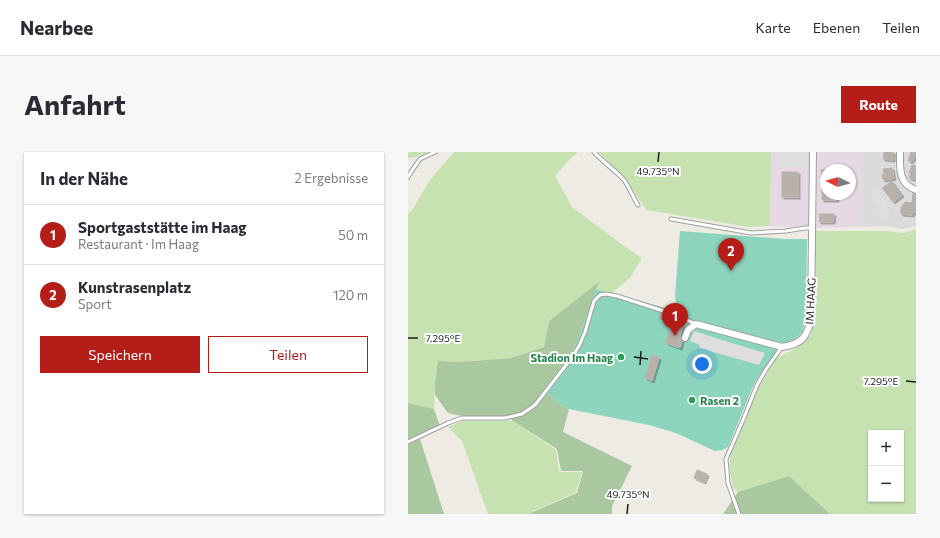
<!DOCTYPE html>
<html lang="de">
<head>
<meta charset="utf-8">
<style>
	body { margin:0; font-family:Commissioner,sans-serif; background:#f7f7f7; color:#2b2b33 }
	.controls { position:absolute; right:12px; bottom:12px; display:grid; overflow:hidden; border-radius:0px; box-shadow:0 1px 3px #0004 }
	.controls button { width:36px; height:36px; display:grid; place-items:center; padding:0; border:0; border-bottom:1px solid #e1e1e2; background:#fff; color:#2b2b33; font:20px sans-serif }
	.compass { position:absolute; left:412px; top:12px; width:36px; height:36px; border-radius:50%; background:#fff; box-shadow:0 1px 3px #0004; rotate:275deg }
	.you { position:absolute; left:294px; top:212px; width:14px; height:14px; margin:-10px; border:3px solid #fff; border-radius:50%; background:#1a73e8; box-shadow:0 0 0 6px #1a73e833 }
	.badge { display:grid; place-items:center; width:26px; height:26px; border-radius:50%; background:#b41d18; color:#fff; font-size:13px; font-weight:700 }
	.pin { position:absolute; translate:-50% -33px; filter:drop-shadow(0 1px 2px #0008) }
	.pin::after { content:''; position:absolute; top:21px; width:14px; height:12px; background:inherit; clip-path:polygon(0 0,100% 0,50% 100%) }
	.list { margin:0; padding:0; list-style:none }
	h2 { display:flex; justify-content:space-between; align-items:center; height:52px; margin:0; padding:0 16px; font-size:17px }
	h2 small { font-size:13px; font-weight:400; color:#7c7c81 }
	.list li { display:grid; grid-template-columns:26px 1fr auto; gap:12px; align-items:center; box-sizing:border-box; height:60px; padding:0 16px; border-top:1px solid #e1e1e2 }
	.list b { display:block; font-size:15px; white-space:nowrap }
	.list p { margin:0; font-size:13px; white-space:nowrap; color:#7c7c81 }
	.list em { font-size:13px; font-style:normal; color:#7c7c81 }
	.actions { display:flex; gap:8px; padding:12px 16px }
	.actions a { flex:1; padding:9px 0; border:1px solid #b41d18; border-radius:0px; text-align:center; font-size:14px; color:#b41d18 }
	.actions .main { background:#b41d18; color:#fff }
	.map { position:relative; flex:none; width:508px; height:362px; overflow:hidden; border-radius:0px }
	header { display:flex; align-items:center; gap:24px; box-sizing:border-box; height:56px; padding:0 20px; background:#fff; border-bottom:1px solid #e1e1e2 }
	header strong { font-size:19px }
	nav { display:flex; gap:22px; margin-inline-start:auto; font-size:14px }
	.intro { display:flex; align-items:center; justify-content:space-between; box-sizing:border-box; height:96px; padding:0 24px }
	h1 { margin:0; font-size:28px }
	.button { padding:10px 18px; border-radius:0px; background:#b41d18; color:#fff; font-size:14px; font-weight:700 }
	main { display:flex; gap:24px; padding:0 24px }
	aside { flex:1; background:#fff; border-radius:0px; box-shadow:0 1px 3px #0004 }
	.map>svg:first-child { display:block }
	.residential { fill:#dcdbdb }
	.industrial { fill:#e6d8e3; fill-rule:evenodd }
	.grass { fill:#c7e2b1; fill-rule:evenodd }
	.forest { fill:#a9c89f }
	.pitch { fill:#8cd4bb }
	.parking { fill:#dedede }
	.building { fill:#b7b0ab; stroke:#beb3a9; filter:url(#shadow) }
	.lines { fill:none; stroke-linecap:round; stroke-linejoin:round }
	.service-casing { stroke:#9f9f9f; stroke-width:5 }
	.minor-casing { stroke:#9f9f9f; stroke-width:8 }
	.service { stroke:#fff; stroke-width:3 }
	.minor { stroke:#fff; stroke-width:6 }
	.ticks { fill:none; stroke:#1e1e1e; stroke-width:1.5 }
	.leisure-dot { fill:#2e9e5b; stroke:#fff; stroke-width:1.5 }
	.labels { text-anchor:middle; dominant-baseline:central; stroke-width:4; stroke-linejoin:round; paint-order:stroke }
	.street-label { font-size:11px; fill:#1e1e1e; stroke:#fff }
	.leisure-label { font-size:11px; font-weight:bold; fill:#27864d; stroke:#fff; text-anchor:end }
	.ticks-label { font-size:10px; text-anchor:middle; fill:#1e1e1e; stroke:#fff; stroke-width:4; stroke-linejoin:round; paint-order:stroke }
</style>
</head>
<body>
<header>
<strong>Nearbee</strong>
<nav><a>Karte</a><a>Ebenen</a><a>Teilen</a></nav>
</header>
<div class="intro"><h1>Anfahrt</h1><a class="button">Route</a></div>
<main>
<aside>
<h2>In der Nähe<small>2 Ergebnisse</small></h2>
<ul class="list">
<li><span class="badge">1</span><div><b>Sportgaststätte im Haag</b><p>Restaurant · Im Haag</p></div><em>50 m</em></li>
<li><span class="badge">2</span><div><b>Kunstrasenplatz</b><p>Sport</p></div><em>120 m</em></li>
</ul>
<div class="actions"><a class="main">Speichern</a><a>Teilen</a></div>
</aside>
<div class="map">
<svg width="508" height="362" viewBox="0 0 508 362">
	<defs>
		<filter id="shadow"><feDropShadow dx="2" dy="2" stdDeviation="0" flood-color="#0004"/></filter>
	</defs>
	<rect width="100%" height="100%" fill="#eeebe5"/>
	<!-- residential -->
	<polygon class="residential" points="453,0 508,0 508,74 495,77 476,74 452,75"/>
	<!-- industrial -->
	<path class="industrial" d="M363 0H453L452 75 404 76 362 74ZM418 18H442V42H418Z"/>
	<!-- grass -->
	<g class="grass">
		<polygon points="0,0 20,0 8,5 0,6"/>
		<polygon points="46,0 170,0 163,6 147,24 164,55 212,91 234,106 222,126 204,141 188,137 191,131 141,169 136,195 103,206 53,210 30,209 27,231 26,257 0,251 0,62 5,57 21,29"/>
		<polygon points="191,0 363,0 362,74 341,75 238,58 219,29"/>
		<path d="M508 77V362H422L381 324 330 340 325 335 322 320V304L352 232 369 206 386 197 403 183 408 79H478L496 81ZM463 281H493V347H463Z"/>
		<polygon points="55,269 105,269 148,298 151,320 174,320 168,340 119,362 80,362 54,289 40,275"/>
	</g>
	<!-- forest -->
	<g class="forest">
		<polygon points="191,130 184,148 172,182 163,202 136,237 149,250 161,257 155,280 224,314 204,354 204,362 120,362 169,341 175,319 153,319 149,297 105,269 100,264 54,264 40,261 27,243 27,231 30,209 53,210 103,206 136,195 141,169"/>
		<polygon points="0,251 26,257 32,274 0,288"/>
		<polygon points="12,287 36,362 0,362 0,292"/>
		<polygon points="381,324 422,362 315,362 330,340"/>
	</g>
	<!-- pitch -->
	<polygon class="pitch" points="272,79 377,87 399,87 398,168 394,181 385,189 370,192 368,200 346,232 320,295 314,298 307,299 268,281 241,273 161,257 149,250 136,237 163,202 172,182 184,148 188,137 269,159 267,144"/>
	<!-- parking -->
	<g class="parking">
		<rect x="369" y="0" width="31" height="15"/>
		<polygon points="470,37 473,43 476,45 478,48 482,61 480,66 476,70 463,41"/>
		<polygon points="286,179 320,190 357,201 351,213 291,196 292,193 282,189"/>
	</g>
	<!-- building -->
	<g class="building">
		<polygon points="476,0 485,0 485,8 475,7"/>
		<polygon points="503,0 508,0 508,2 504,9 500,9"/>
		<polygon points="504,13 508,14 508,28 501,26 503,21 501,21"/>
		<polygon points="484,16 486,26 475,28 474,23 476,23 475,17"/>
		<polygon points="418,17 418,42 429,42 429,48 414,48 414,31 415,31 413,18"/>
		<rect x="374" y="20" width="16" height="25"/>
		<polygon points="484,29 494,43 485,50 474,36"/>
		<polygon points="505,41 508,42 508,60 505,61 504,63 493,62 493,56 497,50 504,51"/>
		<polygon points="412,62 426,62 425,70 411,70"/>
		<polygon points="252,161 264,165 263,169 251,165"/>
		<polygon points="263,173 270,175 270,173 275,174 272,183 273,187 274,189 272,196 258,191"/>
		<polygon points="244,203 251,206 244,229 237,226"/>
		<polygon points="289,318 299,322 296,330 286,326"/>
	</g>
	<g class="lines">
		<!-- service casing -->
		<g class="service-casing">
			<g id="service">
				<path d="M186 0C195 10 207 18 216 28 221 35 225 45 230 53"/>
				<polyline points="0,25 3,20 12,7 27,0"/>
				<polyline points="263,67 343,81 378,79 397,76 404,76"/>
				<polyline points="0,290 40,271 54,266 97,266 114,262 127,253 162,208 171,194 177,180 186,149 192,143 198,142 209,144 268,163 288,172"/>
				<polyline points="331,362 320,331 318,307 335,268 349,233 357,219 373,196"/>
			</g>
		</g>
		<!-- minor casing -->
		<g class="minor-casing">
			<g id="minor">
				<path d="M492 0C492 16 490 32 508 38"/>
				<path d="M277 186 280 178 288 172 374 195C393 192 398 187 403 168L405 0"/>
			</g>
		</g>
		<!-- service -->
		<use href="#service" class="service"/>
		<!-- minor -->
		<use href="#minor" class="minor"/>
	</g>
	<!-- ticks -->
	<path class="ticks" d="M250 10 251 0M0 186H10M226 205 240 207M232 213 233 199M498 229 508 230M219 362 220 352"/>
	<!-- markers -->
	<g class="leisure-dot">
		<circle cx="213" cy="205" r="4"/>
		<circle cx="284" cy="248" r="4"/>
	</g>
	<g class="labels">
		<!-- street labels -->
		<g class="street-label">
			<text transform="translate(402 149) rotate(-87)">IM HAAG</text>
		</g>
		<!-- leisure labels -->
		<g class="leisure-label">
			<text x="205" y="205">Stadion Im Haag</text>
			<text x="292" y="248" text-anchor="start">Rasen 2</text>
		</g>
	</g>
	<g class="ticks-label">
		<text x="250" y="23">49.735°N</text>
		<text x="35" y="190">7.295°E</text>
		<text x="473" y="233">7.295°E</text>
		<text x="220" y="346">49.735°N</text>
	</g>
</svg>
<div class="controls">
<button>+</button>
<button>−</button>
</div>
<svg class="compass" viewBox="-18 -18 36 36"><path d="M0-13l5 13h-10z" fill="#e53935"/><path d="M0 13l5-13h-10z" fill="#7c7c81"/></svg>
<div class="you"></div>
<div class="pin badge" style="left:267px;top:184px">1</div>
<div class="pin badge" style="left:323px;top:119px">2</div>
</div>
</main>
</body>
</html>
